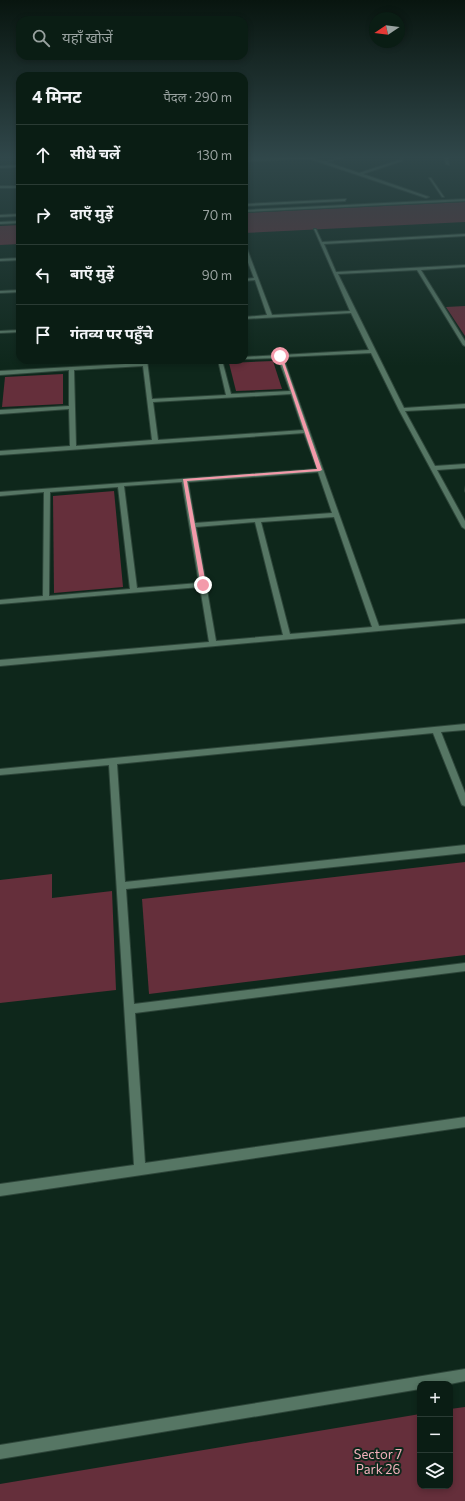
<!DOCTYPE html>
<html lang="hi">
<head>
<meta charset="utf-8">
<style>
	body { margin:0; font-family:Commissioner,"Noto Sans Devanagari",sans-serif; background:#182a22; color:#f1f3f6 }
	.controls { position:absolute; right:12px; bottom:12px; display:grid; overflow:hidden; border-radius:8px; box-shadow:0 2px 6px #0003 }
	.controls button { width:36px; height:36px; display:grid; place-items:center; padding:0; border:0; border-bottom:1px solid #2a3b34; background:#0a1d14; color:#f1f3f6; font:20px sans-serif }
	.compass { position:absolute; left:369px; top:12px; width:36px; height:36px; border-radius:50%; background:#0a1d14; box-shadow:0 2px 6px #0003; rotate:257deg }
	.stop { position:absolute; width:12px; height:12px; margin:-9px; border:3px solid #f39aaa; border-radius:50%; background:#fff }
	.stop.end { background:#f39aaa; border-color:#fff; box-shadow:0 1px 4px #0008 }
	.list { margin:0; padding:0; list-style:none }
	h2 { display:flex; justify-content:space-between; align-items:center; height:52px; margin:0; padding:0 16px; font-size:17px }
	h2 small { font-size:13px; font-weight:400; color:#99a2a0 }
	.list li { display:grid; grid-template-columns:26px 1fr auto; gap:12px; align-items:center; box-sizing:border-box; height:60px; padding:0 16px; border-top:1px solid #2a3b34 }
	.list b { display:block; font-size:15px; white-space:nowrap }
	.list em { font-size:13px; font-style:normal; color:#99a2a0 }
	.icon { flex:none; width:22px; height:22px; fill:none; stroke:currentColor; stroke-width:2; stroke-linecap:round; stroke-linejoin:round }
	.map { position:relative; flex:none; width:465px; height:1501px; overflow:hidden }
	.search { position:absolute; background:#0a1d14; box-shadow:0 2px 6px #0003; left:16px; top:16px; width:232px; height:44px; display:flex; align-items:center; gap:10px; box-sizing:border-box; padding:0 14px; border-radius:12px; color:#99a2a0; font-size:15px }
	.panel { position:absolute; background:#0a1d14; box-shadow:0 2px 6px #0003; left:16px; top:72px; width:232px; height:292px; border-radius:12px }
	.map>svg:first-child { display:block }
	.green { fill:#652f3b }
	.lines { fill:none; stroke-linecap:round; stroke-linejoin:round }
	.minor-casing { stroke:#2d4539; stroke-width:2 }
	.tertiary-casing { stroke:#2d4539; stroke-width:2 }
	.minor { fill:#567664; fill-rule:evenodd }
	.tertiary { fill:#567664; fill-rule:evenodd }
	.wall { fill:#2d4337 }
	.route { fill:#f39aaa }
	.labels { text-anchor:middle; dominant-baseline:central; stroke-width:4; stroke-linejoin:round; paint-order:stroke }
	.near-park-label { font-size:13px; fill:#f3b1bc; stroke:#0e271b }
</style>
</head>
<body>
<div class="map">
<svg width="465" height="1501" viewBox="0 0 465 1501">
	<rect width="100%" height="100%" fill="#0e271b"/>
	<!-- green -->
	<g class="green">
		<polygon points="465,202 465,222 244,233 244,213"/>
		<polygon points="20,225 20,244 0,245 0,226"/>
		<polygon points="465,306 465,336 446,307"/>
		<polygon points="273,361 282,389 236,391 229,363"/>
		<polygon points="63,374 63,404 2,407 5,377"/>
		<polygon points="114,491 123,587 54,593 53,496"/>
		<polygon points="465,862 465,955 149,994 142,899"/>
		<polygon points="52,874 52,898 112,891 116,990 0,1003 0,880"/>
		<polygon points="465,1407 465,1501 0,1501 0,1484 420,1414 420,1486 450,1486 450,1409"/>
	</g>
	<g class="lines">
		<!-- minor casing -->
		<g class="minor-casing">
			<g id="minor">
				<path d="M303 156C311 156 316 160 323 161 331 162 340 156 349 156L327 162 359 173 402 159V161L363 174 429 197 426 198 310 159 251 161 244 163V161L251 159 305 157Z"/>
				<polygon points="444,156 448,156 449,165 446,164"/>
				<polygon points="20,165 20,167 0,168 0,166"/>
				<polygon points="429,178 431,178 444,197 442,197"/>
				<rect x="0" y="186" width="20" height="2"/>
				<path d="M314 229H316L322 242 465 234V236L324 244 336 272 465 265V267L421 270 465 341V346L463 345 417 270 338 274 404 408 465 404V408L405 411 435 466 465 464V468L437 470 465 521V529L462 527 399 410 371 353 283 357 379 626 465 619V623L0 666V660L209 642 200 587 0 604V600L43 596 44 492 0 496V492L317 469 304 433 0 455V451L70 446 69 409 0 414V410L69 406V370L0 375V371L143 363V360H147L152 399 226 395 218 360H222L231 394 290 391 278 358 244 359V357L369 350 351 313 244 319V317L267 315 255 280 244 281V279L254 278 244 252V245L246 246 272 315 350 311ZM143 366 152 440 76 446 74 370ZM291 394 303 430 158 440 153 402ZM318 472 332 513 195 523 188 482ZM182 482 199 583 137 588 124 486ZM118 487 130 589 49 596 50 492ZM334 517 372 627 290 634 261 522ZM255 522 283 635 216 641 196 527Z"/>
				<polygon points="20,258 20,260 0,261 0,259"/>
				<polygon points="20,290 20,292 0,293 0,291"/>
				<polygon points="20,330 20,332 0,333 0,331"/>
				<polygon points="465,724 465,730 441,732 465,793 465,806 462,805 461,803 433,733 117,764 125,882 465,845 465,853 126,889 134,1004 465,963 465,971 135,1013 145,1163 465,1117 465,1127 0,1196 0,1184 134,1165 109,765 0,775 0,769"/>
				<polygon points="465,1369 465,1381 450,1384 420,1384 420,1389 0,1459 0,1445"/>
			</g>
		</g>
		<!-- tertiary casing -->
		<g class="tertiary-casing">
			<g id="tertiary">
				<polygon points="346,199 345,201 244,206 244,204"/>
				<polygon points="465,199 465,201 244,212 244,210"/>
				<polygon points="20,214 20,216 0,217 0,215"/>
				<polygon points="20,221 20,223 0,224 0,222"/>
			</g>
		</g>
		<!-- minor -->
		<use href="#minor" class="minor"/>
		<!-- tertiary -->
		<use href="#tertiary" class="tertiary"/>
	</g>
	<!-- wall -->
	<polygon class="wall" points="465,485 465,493 464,491"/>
	<!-- sky -->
	<linearGradient id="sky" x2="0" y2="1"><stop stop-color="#08150f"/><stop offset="0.43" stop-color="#30474a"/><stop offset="1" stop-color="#30474a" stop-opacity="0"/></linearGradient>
	<rect width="465" height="366" fill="url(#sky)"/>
	<!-- route -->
	<polygon class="route" points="279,355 282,356 322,470 320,471 187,481 206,585 201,587 183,479 317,469"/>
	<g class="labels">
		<!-- near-park labels -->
		<g class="near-park-label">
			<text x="378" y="1454">Sector 7<tspan x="378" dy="15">Park 26</tspan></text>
		</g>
	</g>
</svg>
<div class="controls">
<button>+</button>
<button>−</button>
<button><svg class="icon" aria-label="layers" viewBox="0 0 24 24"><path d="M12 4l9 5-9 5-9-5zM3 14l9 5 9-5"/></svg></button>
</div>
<svg class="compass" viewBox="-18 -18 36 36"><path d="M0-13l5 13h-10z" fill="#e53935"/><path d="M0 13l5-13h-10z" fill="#99a2a0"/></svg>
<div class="stop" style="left:280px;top:356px"></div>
<div class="stop end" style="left:203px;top:585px"></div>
<div class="search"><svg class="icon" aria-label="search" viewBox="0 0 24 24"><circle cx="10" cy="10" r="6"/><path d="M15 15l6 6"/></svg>यहाँ खोजें</div>
<section class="panel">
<h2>4 मिनट<small>पैदल · 290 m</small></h2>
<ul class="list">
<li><svg class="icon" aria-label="ahead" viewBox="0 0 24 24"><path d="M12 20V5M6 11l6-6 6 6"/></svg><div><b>सीधे चलें</b></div><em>130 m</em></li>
<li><svg class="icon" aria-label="right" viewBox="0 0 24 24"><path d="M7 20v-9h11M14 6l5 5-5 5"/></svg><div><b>दाएँ मुड़ें</b></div><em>70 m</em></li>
<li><svg class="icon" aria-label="left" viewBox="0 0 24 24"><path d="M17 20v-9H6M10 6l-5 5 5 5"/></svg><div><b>बाएँ मुड़ें</b></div><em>90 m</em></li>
<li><svg class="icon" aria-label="arrive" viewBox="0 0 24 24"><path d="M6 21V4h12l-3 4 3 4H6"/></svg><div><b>गंतव्य पर पहुँचे</b></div></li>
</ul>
</section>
</div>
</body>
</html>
